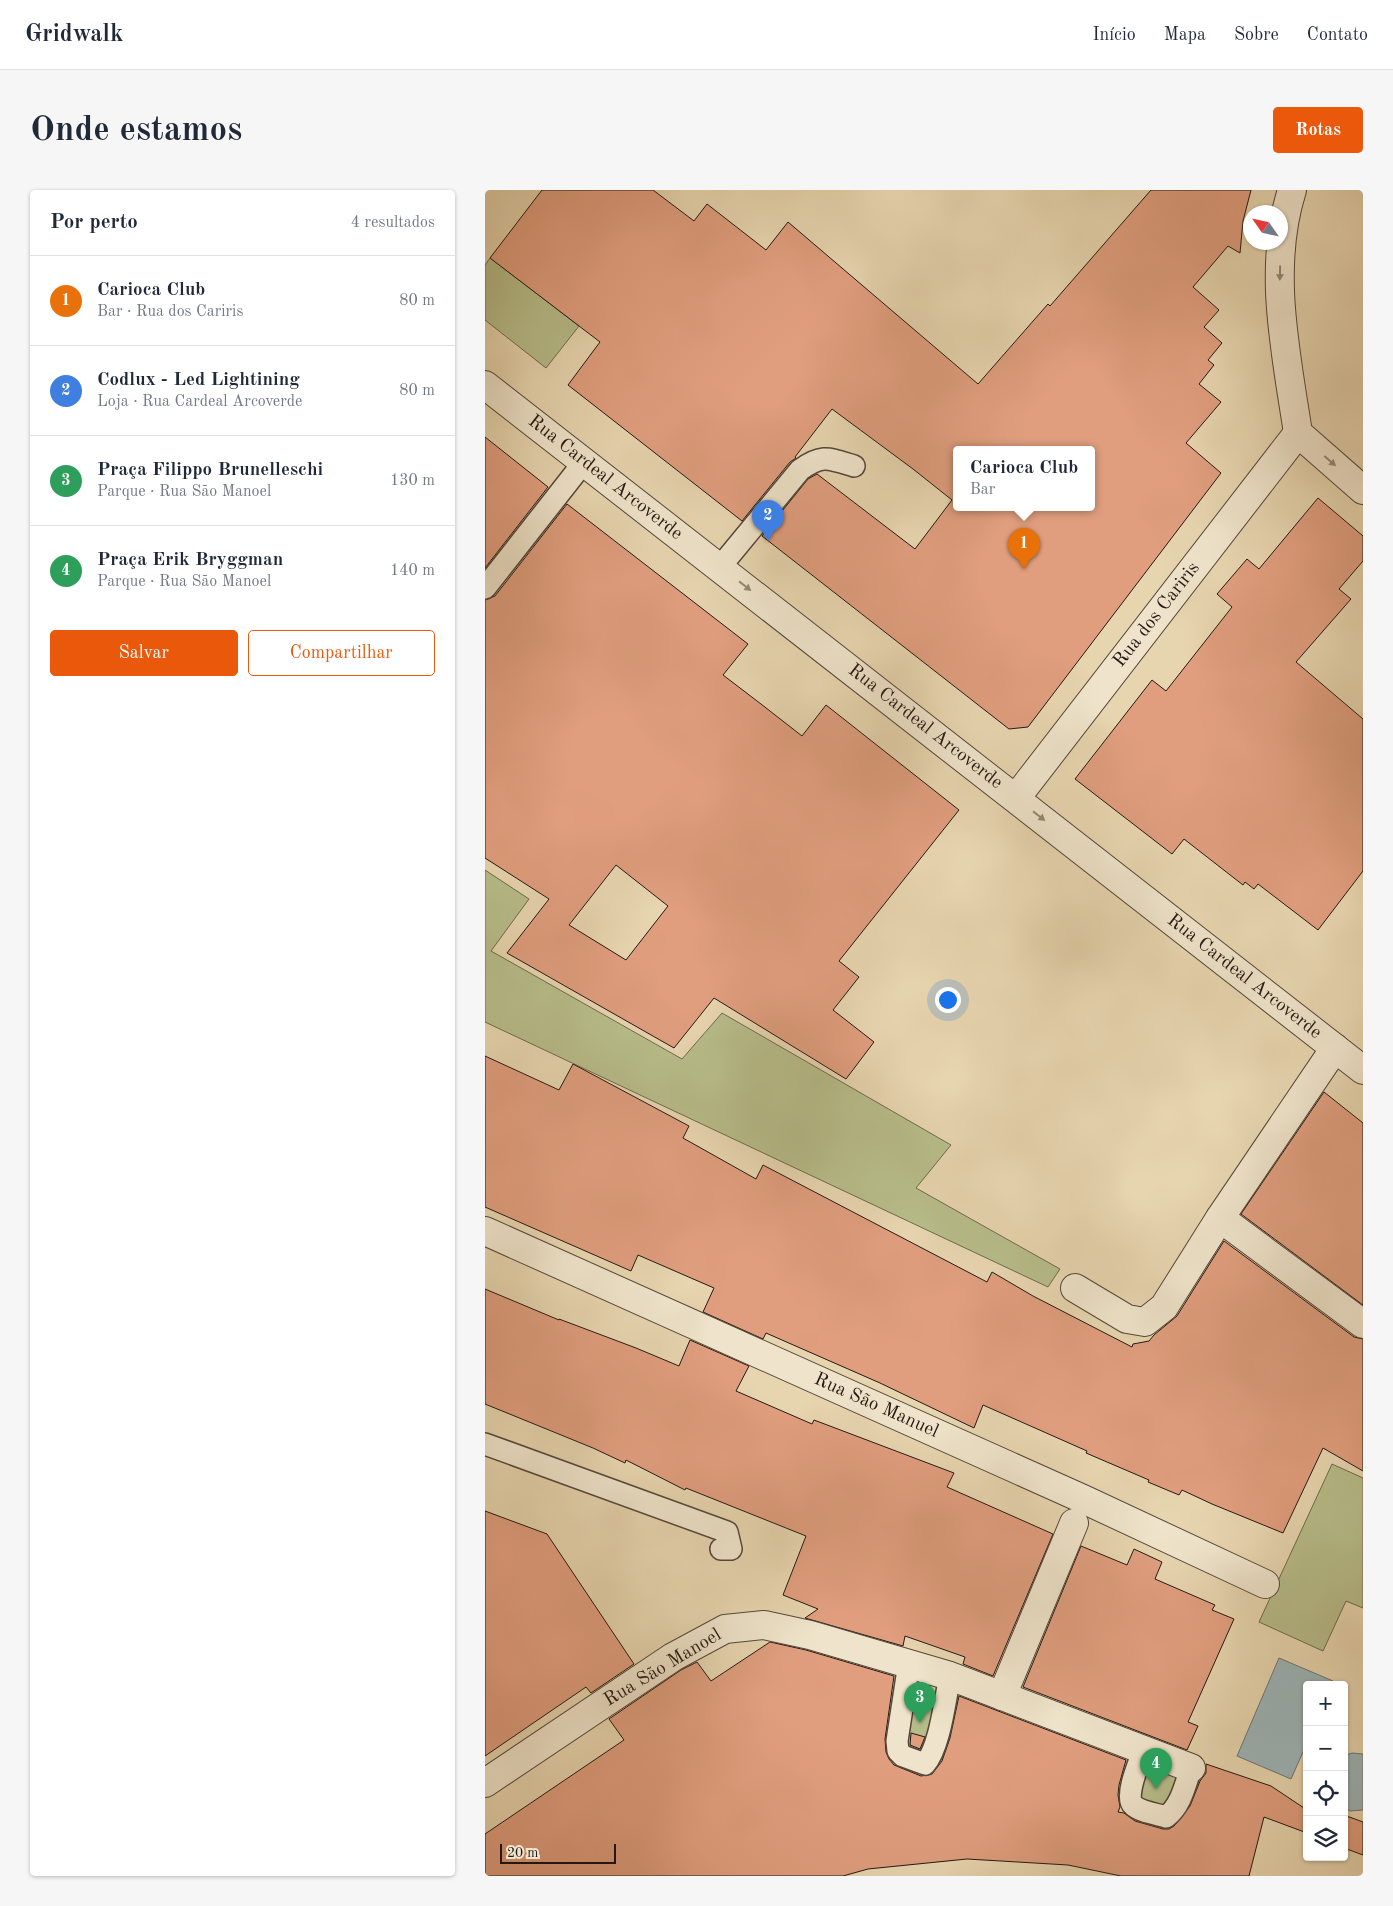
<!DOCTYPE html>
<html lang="pt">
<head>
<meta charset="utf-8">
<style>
	body { margin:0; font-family:"Old Standard TT",serif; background:#f6f6f7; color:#1f2937 }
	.controls { position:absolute; right:15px; bottom:15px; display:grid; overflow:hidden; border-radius:5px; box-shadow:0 1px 4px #0004 }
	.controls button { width:45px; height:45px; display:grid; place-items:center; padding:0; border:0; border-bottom:1px solid #e0e1e3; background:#fff; color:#1f2937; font:25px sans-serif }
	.compass { position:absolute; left:758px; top:15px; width:45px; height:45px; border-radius:50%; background:#fff; box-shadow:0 1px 4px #0004; rotate:304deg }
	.scale { position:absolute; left:15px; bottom:12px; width:116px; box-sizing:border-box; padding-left:5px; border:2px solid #251813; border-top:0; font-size:14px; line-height:18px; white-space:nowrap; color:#251813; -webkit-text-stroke:4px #efe4cb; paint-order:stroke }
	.you { position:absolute; left:462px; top:809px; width:18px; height:18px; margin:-12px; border:4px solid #fff; border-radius:50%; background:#1a73e8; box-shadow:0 0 0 8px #1a73e833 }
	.badge { display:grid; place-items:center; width:32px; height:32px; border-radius:50%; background:#ea580c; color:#fff; font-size:16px; font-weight:700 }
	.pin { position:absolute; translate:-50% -41px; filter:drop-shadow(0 1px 2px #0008) }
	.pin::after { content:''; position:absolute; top:26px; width:18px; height:15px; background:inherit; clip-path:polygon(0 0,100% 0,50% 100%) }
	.popup { position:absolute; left:468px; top:256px; width:142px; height:65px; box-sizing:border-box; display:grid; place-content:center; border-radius:5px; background:#fff; filter:drop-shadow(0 1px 4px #0005); font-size:16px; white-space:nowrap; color:#747a83 }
	.popup b { font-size:19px; color:#1f2937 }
	.popup::after { content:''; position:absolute; left:50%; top:100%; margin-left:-10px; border:10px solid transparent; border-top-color:#fff }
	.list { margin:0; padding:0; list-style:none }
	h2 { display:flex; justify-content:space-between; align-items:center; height:65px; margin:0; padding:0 20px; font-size:21px }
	h2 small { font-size:16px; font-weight:400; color:#747a83 }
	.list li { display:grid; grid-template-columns:32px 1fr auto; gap:15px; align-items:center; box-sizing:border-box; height:90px; padding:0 20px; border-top:1px solid #e0e1e3 }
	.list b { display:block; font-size:19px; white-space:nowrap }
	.list p { margin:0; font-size:16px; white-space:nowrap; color:#747a83 }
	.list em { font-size:16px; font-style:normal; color:#747a83 }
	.actions { display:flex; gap:10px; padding:15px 20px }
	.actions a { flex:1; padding:11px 0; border:1px solid #ea580c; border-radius:5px; text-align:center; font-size:18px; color:#ea580c }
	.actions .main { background:#ea580c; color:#fff }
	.icon { flex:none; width:28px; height:28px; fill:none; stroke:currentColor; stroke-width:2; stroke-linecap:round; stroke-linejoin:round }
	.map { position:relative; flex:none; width:878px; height:1686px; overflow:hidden; border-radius:5px }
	header { display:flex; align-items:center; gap:30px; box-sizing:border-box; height:70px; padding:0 25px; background:#fff; border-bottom:1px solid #e0e1e3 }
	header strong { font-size:24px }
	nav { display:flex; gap:28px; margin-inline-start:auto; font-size:18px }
	.intro { display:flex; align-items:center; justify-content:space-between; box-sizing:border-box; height:120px; padding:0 30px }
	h1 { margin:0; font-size:35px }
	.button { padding:12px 22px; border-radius:5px; background:#ea580c; color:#fff; font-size:18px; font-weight:700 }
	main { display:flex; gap:30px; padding:0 30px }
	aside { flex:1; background:#fff; border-radius:5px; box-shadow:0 1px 4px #0004 }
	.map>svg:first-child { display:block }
	.green { fill:#b7bd8a; stroke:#6e6a4e }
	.water { fill:#9db5b7; stroke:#6d7675 }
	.building { fill:#e09e7e; stroke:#251813; fill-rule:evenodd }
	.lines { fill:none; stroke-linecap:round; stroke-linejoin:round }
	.service-casing { stroke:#56473a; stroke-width:24 }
	.minor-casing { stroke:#56473a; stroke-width:30 }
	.tertiary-casing { stroke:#56473a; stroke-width:30 }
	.service { stroke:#efe4cb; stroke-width:21 }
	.minor { stroke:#efe4cb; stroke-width:28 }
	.tertiary { stroke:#efe4cb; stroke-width:28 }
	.oneway { fill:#948878 }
	.labels { text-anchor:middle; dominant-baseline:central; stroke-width:4; stroke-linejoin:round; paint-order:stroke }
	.street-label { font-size:19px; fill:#251813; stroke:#efe4cb }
</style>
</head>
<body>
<header>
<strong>Gridwalk</strong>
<nav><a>Início</a><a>Mapa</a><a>Sobre</a><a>Contato</a></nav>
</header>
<div class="intro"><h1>Onde estamos</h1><a class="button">Rotas</a></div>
<main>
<aside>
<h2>Por perto<small>4 resultados</small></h2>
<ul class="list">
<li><span class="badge" style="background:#e8710a">1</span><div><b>Carioca Club</b><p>Bar · Rua dos Cariris</p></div><em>80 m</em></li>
<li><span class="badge" style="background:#3f7fe0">2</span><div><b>Codlux - Led Lightining</b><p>Loja · Rua Cardeal Arcoverde</p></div><em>80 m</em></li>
<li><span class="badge" style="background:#2e9e5b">3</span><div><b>Praça Filippo Brunelleschi</b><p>Parque · Rua São Manoel</p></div><em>130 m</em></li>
<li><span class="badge" style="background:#2e9e5b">4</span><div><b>Praça Erik Bryggman</b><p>Parque · Rua São Manoel</p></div><em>140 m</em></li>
</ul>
<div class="actions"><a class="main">Salvar</a><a>Compartilhar</a></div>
</aside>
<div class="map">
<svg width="878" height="1686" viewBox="0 0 878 1686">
	<rect width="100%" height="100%" fill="#e7d5af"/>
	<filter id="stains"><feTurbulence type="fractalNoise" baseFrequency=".004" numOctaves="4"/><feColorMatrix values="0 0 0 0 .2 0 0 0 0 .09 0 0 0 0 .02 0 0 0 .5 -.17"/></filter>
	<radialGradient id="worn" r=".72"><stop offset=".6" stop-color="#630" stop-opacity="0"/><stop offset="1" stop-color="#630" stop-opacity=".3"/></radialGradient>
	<!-- green -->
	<g class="green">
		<polygon points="5,68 94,136 61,178 0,130 0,75"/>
		<polygon points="0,680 44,709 6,761 197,869 237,823 466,955 431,998 575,1079 563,1097 0,832"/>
		<polygon points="847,1274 878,1288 878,1418 861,1411 838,1461 774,1432"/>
		<polygon points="427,1500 457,1507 443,1566 412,1559"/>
		<polygon points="659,1574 695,1585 683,1623 647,1612"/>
	</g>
	<!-- water -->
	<g class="water">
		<polygon points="794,1468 848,1491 846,1495 822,1495 822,1553 806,1589 752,1566"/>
		<polygon points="867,1563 878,1564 878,1620 866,1621 859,1619 859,1566"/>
	</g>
	<!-- building -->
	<g class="building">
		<path d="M57 0H168L209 31 222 14 281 60 303 32 493 194 563 114 565 116 666 0H766L758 31 755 63 743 56 708 97 734 120 719 137 737 153 723 170 729 175 714 194 736 212 701 253 736 283 543 537 524 539 277 346 323 289 332 284 430 359 467 310 428 279 347 219 310 267 311 268 305 272 257 331 83 195 115 152 5 68ZM472 260H606V318H472Z"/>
		<polygon points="0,247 63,297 0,378"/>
		<polygon points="833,308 878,346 878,371 854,399 866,409 811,472 878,529 878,681 833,740 773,694 769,699 760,692 758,695 699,649 687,664 590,589 667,490 681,501 747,417 732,404 762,369 774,379"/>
		<path d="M82 314 263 454 238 485 276 514 317 546 341 515 474 620 354 771 374 787 348 820 389 852 361 889 229 808 189 858 22 763 64 709 0 668V410L10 406ZM131 675 183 716 141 770 84 735Z"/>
		<polygon points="0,866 74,900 88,874 204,936 198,948 271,989 278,975 502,1092 507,1082 548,1106 647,1157 648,1154 664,1151 669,1145 692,1126 739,1051 869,1147 878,1149 878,1281 838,1258 798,1343 727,1314 697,1300 694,1305 663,1292 664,1290 601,1263 602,1261 498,1215 489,1238 395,1193 281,1143 278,1149 218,1122 229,1098 153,1065 146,1081 0,1017"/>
		<polygon points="839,902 878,933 878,1115 756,1024"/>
		<polygon points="0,1099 74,1130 74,1129 151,1158 194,1176 205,1150 264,1176 251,1201 327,1234 329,1230 469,1283 462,1297 568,1344 508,1486 478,1474 480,1467 420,1446 418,1456 320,1428 333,1419 298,1405 321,1346 201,1298 200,1300 141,1270 140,1273 108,1258 0,1214"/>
		<polygon points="0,1321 62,1344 149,1474 106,1503 101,1497 0,1566"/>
		<polygon points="596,1356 642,1375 649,1359 677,1372 670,1389 730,1415 727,1420 749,1429 703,1532 713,1536 702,1560 538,1497"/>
		<polygon points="285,1452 321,1460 409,1486 400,1549 401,1562 404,1569 409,1575 436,1586 447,1584 457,1571 465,1548 474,1506 641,1570 634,1595 633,1605 635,1617 633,1622 639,1623 650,1631 678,1639 684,1639 689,1636 705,1616 715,1591 721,1583 721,1574 786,1596 822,1620 822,1643 779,1627 764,1686 636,1686 583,1675 482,1669 383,1679 358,1686 0,1686 0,1644 139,1550 124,1529 196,1480 212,1472 226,1491"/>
		<polygon points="426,1543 440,1547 435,1559 425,1555"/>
		<polygon points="859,1625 878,1632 878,1665 859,1658"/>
	</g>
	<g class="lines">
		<!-- service casing -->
		<g class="service-casing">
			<g id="service">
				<path d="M235 377 315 280C337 264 343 268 369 276"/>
				<polyline points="0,398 99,272"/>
				<polyline points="0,1254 242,1342 246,1359 236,1359"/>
				<path d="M424 1473 412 1551 413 1561 418 1566 440 1574C455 1557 460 1509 465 1486"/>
				<path d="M659 1559C655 1570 639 1607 648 1615 655 1622 672 1624 681 1627 696 1616 700 1595 706 1578"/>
			</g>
		</g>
		<!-- minor casing -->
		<g class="minor-casing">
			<g id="minor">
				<path d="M807 0C782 79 801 163 813 243L878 300"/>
				<polyline points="531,608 813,243"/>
				<polyline points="735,1028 878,1134"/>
				<polyline points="0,1041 598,1309 780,1394"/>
				<polyline points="590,1098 642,1129 660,1132 679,1117 735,1028 850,858"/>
				<polyline points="517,1506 589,1333"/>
				<polyline points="0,1593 188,1467 240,1439 279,1435 325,1445 465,1486 706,1578"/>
			</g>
		</g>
		<!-- tertiary casing -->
		<g class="tertiary-casing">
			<polyline id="tertiary" points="0,195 878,880"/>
		</g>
		<!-- service -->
		<use href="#service" class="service"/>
		<!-- minor -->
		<use href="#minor" class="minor"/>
		<!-- tertiary -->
		<use href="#tertiary" class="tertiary"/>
	</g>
	<!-- one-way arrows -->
	<defs><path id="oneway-solid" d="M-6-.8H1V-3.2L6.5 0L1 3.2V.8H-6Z" transform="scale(1.25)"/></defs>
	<g class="oneway">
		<use href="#oneway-solid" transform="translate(795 83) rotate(91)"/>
		<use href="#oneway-solid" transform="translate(845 271) rotate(41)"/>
		<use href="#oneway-solid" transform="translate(260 396) rotate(38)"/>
		<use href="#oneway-solid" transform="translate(554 626) rotate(38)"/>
	</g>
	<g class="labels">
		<!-- street labels -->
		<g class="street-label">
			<text transform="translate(120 288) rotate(38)">Rua Cardeal Arcoverde</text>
			<text transform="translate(672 425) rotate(-52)">Rua dos Cariris</text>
			<text transform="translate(440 537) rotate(38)">Rua Cardeal Arcoverde</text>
			<text transform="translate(759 787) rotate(38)">Rua Cardeal Arcoverde</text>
			<text transform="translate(391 1216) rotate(24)">Rua São Manuel</text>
			<text transform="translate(178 1478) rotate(-31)">Rua São Manoel</text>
		</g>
	</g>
	<rect width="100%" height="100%" filter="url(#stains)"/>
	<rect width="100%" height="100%" fill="url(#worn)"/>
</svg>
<div class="controls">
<button>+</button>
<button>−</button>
<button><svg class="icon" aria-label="locate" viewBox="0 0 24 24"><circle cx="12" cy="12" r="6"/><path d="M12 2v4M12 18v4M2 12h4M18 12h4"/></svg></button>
<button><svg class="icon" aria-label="layers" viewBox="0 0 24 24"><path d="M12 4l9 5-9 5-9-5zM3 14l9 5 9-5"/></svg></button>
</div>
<svg class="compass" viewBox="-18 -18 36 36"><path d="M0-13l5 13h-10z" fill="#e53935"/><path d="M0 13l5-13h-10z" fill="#747a83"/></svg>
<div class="scale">20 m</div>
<div class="you"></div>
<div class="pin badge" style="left:539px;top:379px;background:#e8710a">1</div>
<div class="popup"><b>Carioca Club</b>Bar</div>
<div class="pin badge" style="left:283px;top:351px;background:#3f7fe0">2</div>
<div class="pin badge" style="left:435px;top:1533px;background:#2e9e5b">3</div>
<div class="pin badge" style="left:671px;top:1599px;background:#2e9e5b">4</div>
</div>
</main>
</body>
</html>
